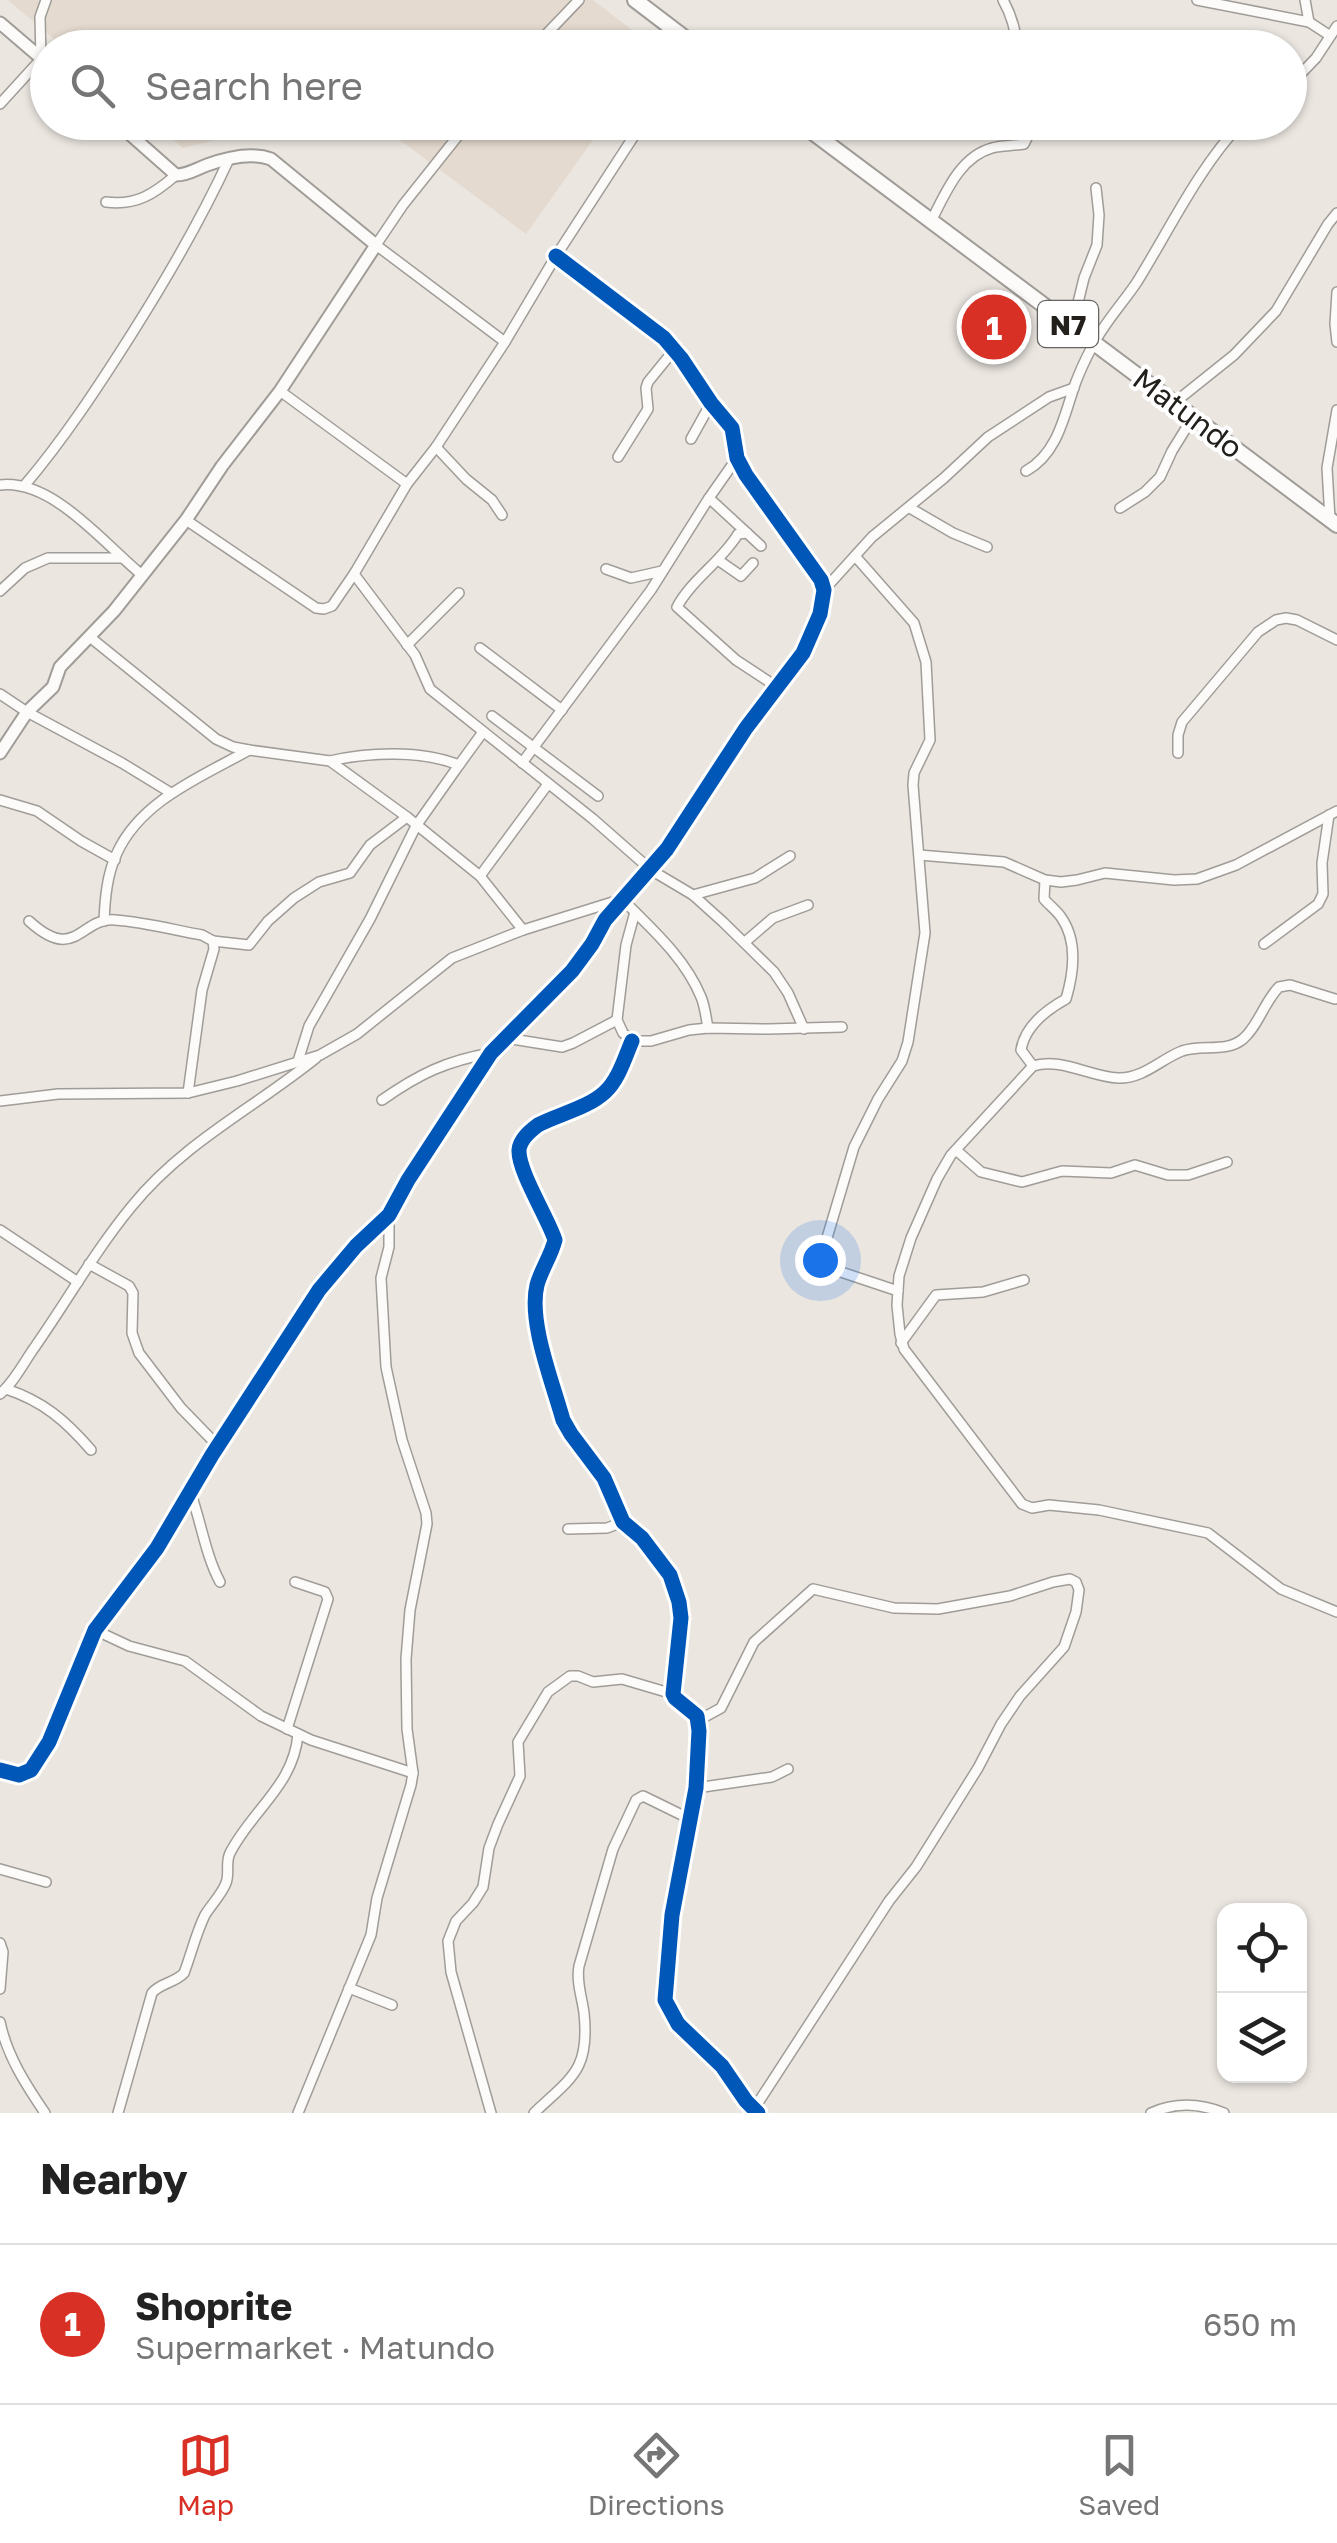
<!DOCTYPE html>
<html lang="en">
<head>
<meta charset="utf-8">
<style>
	body { margin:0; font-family:"Golos Text",sans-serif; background:#f6f6f6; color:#222 }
	.controls { position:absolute; right:30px; bottom:30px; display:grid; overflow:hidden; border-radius:20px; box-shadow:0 2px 8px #0004 }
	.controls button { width:90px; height:90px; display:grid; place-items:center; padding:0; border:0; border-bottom:2px solid #e0e0e0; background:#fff; color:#222; font:50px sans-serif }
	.you { position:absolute; left:820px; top:1260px; width:35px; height:35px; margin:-25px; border:8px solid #fff; border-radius:50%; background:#1a73e8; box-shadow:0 0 0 15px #1a73e833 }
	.badge { display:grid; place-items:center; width:65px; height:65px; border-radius:50%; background:#d93025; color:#fff; font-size:32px; font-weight:700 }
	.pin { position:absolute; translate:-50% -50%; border:5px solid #fff; box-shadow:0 2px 10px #0006 }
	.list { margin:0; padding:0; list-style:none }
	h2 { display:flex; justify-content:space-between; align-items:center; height:130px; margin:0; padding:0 40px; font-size:42px }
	h2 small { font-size:32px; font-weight:400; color:#767676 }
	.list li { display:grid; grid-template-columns:65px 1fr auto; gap:30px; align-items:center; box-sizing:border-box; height:160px; padding:0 40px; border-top:2px solid #e0e0e0 }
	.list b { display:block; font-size:38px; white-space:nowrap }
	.list p { margin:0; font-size:32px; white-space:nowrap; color:#767676 }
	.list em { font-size:32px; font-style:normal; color:#767676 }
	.icon { flex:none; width:55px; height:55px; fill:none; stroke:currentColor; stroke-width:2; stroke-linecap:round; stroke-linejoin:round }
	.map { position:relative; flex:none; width:1337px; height:2113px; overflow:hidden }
	.search { position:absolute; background:#fff; box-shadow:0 2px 8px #0004; left:30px; right:30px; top:30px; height:110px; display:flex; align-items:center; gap:25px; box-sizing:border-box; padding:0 35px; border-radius:55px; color:#767676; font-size:38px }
	.sheet { height:290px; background:#fff }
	nav { display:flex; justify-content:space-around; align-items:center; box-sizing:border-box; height:140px; border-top:2px solid #e0e0e0; background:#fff; font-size:28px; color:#767676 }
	nav a { display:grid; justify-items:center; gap:5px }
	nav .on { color:#d93025 }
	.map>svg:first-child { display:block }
	.built { fill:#e4dacf }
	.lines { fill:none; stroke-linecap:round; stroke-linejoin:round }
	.minor-casing { stroke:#a09c97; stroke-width:12 }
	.tertiary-casing { stroke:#a09c97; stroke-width:15 }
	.primary-casing { stroke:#a09c97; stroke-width:18 }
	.minor { stroke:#fcfbfa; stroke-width:9 }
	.tertiary { stroke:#fcfbfa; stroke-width:11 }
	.primary { stroke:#fcfbfa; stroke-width:14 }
	.cycleway-casing { stroke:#fff; stroke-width:21 }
	.cycleway { stroke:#0057b8; stroke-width:15 }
	.labels { text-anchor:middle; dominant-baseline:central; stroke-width:8; stroke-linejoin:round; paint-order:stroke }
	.shield { fill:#fff; stroke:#656360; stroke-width:2.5 }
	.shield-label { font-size:28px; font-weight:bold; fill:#23201c }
	.street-label { font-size:30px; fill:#23201c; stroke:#fff }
</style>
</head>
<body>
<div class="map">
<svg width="1337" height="2113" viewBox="0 0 1337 2113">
	<rect width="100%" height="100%" fill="#ebe6e0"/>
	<!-- built -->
	<g class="built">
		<polygon points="8,0 593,0 654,47 64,47"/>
		<polygon points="153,123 284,123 183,148"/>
		<polygon points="377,123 605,123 526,234"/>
	</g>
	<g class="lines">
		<!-- minor casing -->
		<g class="minor-casing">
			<g id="minor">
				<path d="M1003 0C1012 16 1016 30 1017 48"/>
				<polyline points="1197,0 1309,22 1329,35"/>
				<polyline points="1305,0 1309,22"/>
				<polyline points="533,48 579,0"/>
				<polyline points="1290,85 1316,58 1337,26"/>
				<polyline points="0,104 41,59 40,17 46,0"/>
				<polyline points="469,122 403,205 376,245 505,342"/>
				<path d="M106 202C136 206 154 194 176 175"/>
				<path d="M931 221C945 195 959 157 992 148 1002 145 1013 146 1024 144L1030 132 1029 122"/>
				<polyline points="1337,292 1335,324 1337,342"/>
				<polyline points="1072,327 1084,278 1097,245 1099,215 1096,188"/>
				<polyline points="280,391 407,484"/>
				<polyline points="1174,403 1234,355 1276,311 1328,224 1337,213"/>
				<polyline points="691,439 711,403"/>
				<polyline points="436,447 466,479 492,500 502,515"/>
				<polyline points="618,457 648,409 646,388 648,382 674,350"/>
				<path d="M1026 471C1057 454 1064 417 1074 387 1079 373 1086 358 1093 345 1105 322 1123 303 1137 282 1171 227 1198 169 1242 122"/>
				<path d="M0 485C53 479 104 544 142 575"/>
				<path d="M24 486C64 439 98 387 131 335 167 278 201 220 229 159"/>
				<polyline points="709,498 747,533"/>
				<polyline points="910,508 953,533 987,547"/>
				<polyline points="1120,508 1145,492 1160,477 1172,451 1193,417"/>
				<polyline points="1330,519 1327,468 1337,410"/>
				<polyline points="186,520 316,608 324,609 332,606 354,574 407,484 436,447 505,342 556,256 643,122"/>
				<path d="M761 546 747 533 738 534C721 562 692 579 677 607L736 660 777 687"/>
				<polyline points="855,556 914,623 926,662 930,740 914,773 913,785 925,933 908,1042 902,1061 878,1099 854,1147 821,1258 826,1267 898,1291"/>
				<polyline points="718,560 741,576 753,563"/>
				<polyline points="606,569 631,578 662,571"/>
				<polyline points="354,574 415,655 430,689 593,819 651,870 693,895 723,922 774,972 788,993 804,1029"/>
				<polyline points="824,590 872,537 944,478 988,437 1049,397 1074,388"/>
				<polyline points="0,591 25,568 48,558 121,558"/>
				<polyline points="91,638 216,739 233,747 249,750 330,761 407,817 480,876 523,930"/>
				<polyline points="407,645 459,593"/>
				<polyline points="480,648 562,710"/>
				<polyline points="0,694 27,712 122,763 171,793"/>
				<polyline points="492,716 598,796"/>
				<polyline points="1178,753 1178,735 1182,722 1258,632 1276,620 1286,618 1297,620 1337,640"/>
				<polyline points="522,763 651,590 709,498 737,458"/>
				<polyline points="459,765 483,732"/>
				<polyline points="0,800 37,811 81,841 115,860"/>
				<polyline points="919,855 1004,862 1045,880 1061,882 1077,880 1105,873 1174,880 1197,879 1236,865 1337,811"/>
				<polyline points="480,876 548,784"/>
				<polyline points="693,895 755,878 790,856"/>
				<path d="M622 899C651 928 685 958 701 997 705 1006 706 1018 708 1028"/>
				<polyline points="635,912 626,945 617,1020 623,1033 632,1041 651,1041 689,1030 708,1028 769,1029 842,1027"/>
				<path d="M29 921C76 964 80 917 115 920 144 922 174 930 202 935L213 941 214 949 202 990 188 1093"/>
				<path d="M104 921C105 898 107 874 117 853 141 800 203 776 249 750"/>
				<polyline points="213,941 249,945 268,921 294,898 319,882 350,873 370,845 407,817"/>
				<polyline points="745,942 773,918 808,905"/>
				<polyline points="1264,944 1318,904 1323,894 1322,863 1329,815"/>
				<path d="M1335 999 1290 985 1279 987C1264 1002 1259 1025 1243 1039 1226 1053 1202 1044 1182 1051 1161 1059 1143 1079 1118 1078 1091 1077 1060 1057 1033 1066L951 1155 937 1179 911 1238 899 1276 897 1305 900 1334 904 1349 1022 1504 1032 1508 1049 1505 1099 1510 1208 1533 1281 1589 1337 1612"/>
				<polyline points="506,1038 562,1047 573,1043 617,1020"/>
				<path d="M632 1041C625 1057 619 1079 605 1092 588 1108 559 1114 538 1125 530 1131 520 1139 519 1150 518 1171 548 1218 555 1240 551 1256 541 1270 537 1285 528 1322 553 1383 563 1420L571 1434 604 1478 623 1522 642 1538 670 1575 679 1602 681 1618 673 1694 675 1698 697 1716 699 1731 696 1788 672 1915 665 2000 678 2024 722 2066 746 2101 758 2113"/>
				<path d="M298 1061 309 1026 370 919 416 826 459 765C421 750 369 752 330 761"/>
				<path d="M1033 1066 1021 1050C1025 1026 1046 1010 1066 999 1074 972 1078 941 1061 917 1056 910 1049 905 1044 899L1045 880"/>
				<path d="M382 1100C419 1074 446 1061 491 1053"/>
				<polyline points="0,1101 58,1094 188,1093 237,1081 320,1055 357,1034 452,958 523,930 619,900"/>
				<polyline points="956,1150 981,1172 1022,1182 1062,1171 1111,1173 1135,1165 1168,1175 1188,1175 1227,1162"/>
				<polyline points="0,1230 78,1282"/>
				<polyline points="89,1264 129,1286 133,1293 132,1333 139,1353 181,1408 218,1446"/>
				<polyline points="901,1343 936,1295 983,1292 1024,1280"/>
				<path d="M6 1389C43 1401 66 1421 91 1450"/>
				<path d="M0 1394C13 1383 22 1366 32 1351 66 1303 94 1252 132 1206 183 1143 254 1108 316 1058"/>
				<path d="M190 1491C201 1521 205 1554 220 1582"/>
				<polyline points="568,1529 607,1528 623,1522"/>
				<polyline points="95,1630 129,1646 185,1661 261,1716 311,1740 413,1773"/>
				<polyline points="699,1720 721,1708 754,1642 813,1589 894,1608 938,1609 1010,1596 1053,1582 1070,1579 1076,1582 1079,1590 1076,1612 1064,1647 1020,1696 1001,1724 978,1768 916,1867 889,1901 754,2109"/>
				<polyline points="287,1729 328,1599 325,1592 295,1582"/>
				<polyline points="0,1770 19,1775 31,1770 49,1742 95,1630 157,1548 212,1455 319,1290 356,1246 389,1215 408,1180 491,1053 572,971 592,944 605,920 667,849 746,728 803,653 820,614 824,590 821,580 746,475 737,458 732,428 711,403 681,358 664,338 556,256"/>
				<polyline points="696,1788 772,1777 788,1769"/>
				<polyline points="0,1869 46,1882"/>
				<polyline points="0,1943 3,1952 0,1989"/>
				<polyline points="349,1988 392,2005"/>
				<path d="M0 2022C7 2056 26 2085 45 2113"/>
				<path d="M118 2113 152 1993C160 1983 175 1983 184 1973 191 1955 196 1933 205 1915 211 1905 222 1894 226 1883 230 1873 225 1863 230 1853 252 1810 294 1785 298 1734"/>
				<polyline points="298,2113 371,1935 377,1898 411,1785 413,1773 407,1729 406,1659 410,1610 427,1524 426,1513 402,1440 386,1367 381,1278 389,1247 389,1216"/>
				<polyline points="491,2113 451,1972 448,1941 456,1921 473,1903 483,1887 489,1848 498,1824 520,1776 518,1742 548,1692 570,1676 578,1676 593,1682 622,1679 673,1694"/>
				<path d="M534 2113C572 2077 590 2070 584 2013 582 1997 576 1982 579 1966L613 1849 636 1800 643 1796 690 1819"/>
				<path d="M1151 2113C1176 2102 1199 2103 1224 2113"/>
			</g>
		</g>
		<!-- tertiary casing -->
		<g class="tertiary-casing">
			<g id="tertiary">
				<polyline points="0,23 48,64"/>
				<path d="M0 753 27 712 53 687 60 667 114 611 186 520 222 466 280 391 376 245 271 159C252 152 226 158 207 165 196 169 188 175 176 175L116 122"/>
			</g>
		</g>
		<!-- primary casing -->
		<g class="primary-casing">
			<g id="primary">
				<polyline points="635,0 698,48"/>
				<polyline points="799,122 1337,525"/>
			</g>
		</g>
		<!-- minor -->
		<use href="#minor" class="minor"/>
		<!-- tertiary -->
		<use href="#tertiary" class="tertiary"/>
		<!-- primary -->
		<use href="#primary" class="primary"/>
		<!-- cycleway casing -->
		<g class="cycleway-casing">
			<g id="cycleway">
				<path d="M632 1041C625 1057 619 1079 605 1092 588 1108 559 1114 538 1125 530 1131 520 1139 519 1150 518 1171 548 1218 555 1240 551 1256 541 1270 537 1285 528 1322 553 1383 563 1420L571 1434 604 1478 623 1522 642 1538 670 1575 679 1602 681 1618 673 1694 675 1698 697 1716 699 1731 696 1788 672 1915 665 2000 678 2024 722 2066 746 2101 758 2113"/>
				<polyline points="0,1770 19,1775 31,1770 49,1742 95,1630 157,1548 212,1455 319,1290 356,1246 389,1215 408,1180 491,1053 572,971 592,944 605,920 667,849 746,728 803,653 820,614 824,590 821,580 746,475 737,458 732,428 711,403 681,358 664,338 556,256"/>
			</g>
		</g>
		<!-- cycleway -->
		<use href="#cycleway" class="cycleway"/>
	</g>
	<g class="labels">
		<!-- shield labels -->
		<rect class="shield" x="1038" y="301" width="60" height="46" rx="8"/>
		<g class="shield-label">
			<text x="1068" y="324">N7</text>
		</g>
		<!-- street labels -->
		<g class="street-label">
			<text transform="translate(1188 413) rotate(37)">Matundo</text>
		</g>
	</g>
</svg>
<div class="controls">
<button><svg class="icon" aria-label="locate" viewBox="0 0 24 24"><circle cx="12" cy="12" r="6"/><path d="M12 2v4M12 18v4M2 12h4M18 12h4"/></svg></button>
<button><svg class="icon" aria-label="layers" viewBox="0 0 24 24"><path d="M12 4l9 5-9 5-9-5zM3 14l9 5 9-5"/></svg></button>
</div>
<div class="you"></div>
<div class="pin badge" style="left:994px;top:327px">1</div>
<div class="search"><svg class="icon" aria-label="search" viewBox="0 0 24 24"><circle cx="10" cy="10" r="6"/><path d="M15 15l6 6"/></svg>Search here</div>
</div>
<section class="sheet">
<h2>Nearby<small></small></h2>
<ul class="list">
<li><span class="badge">1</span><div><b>Shoprite</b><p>Supermarket · Matundo</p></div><em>650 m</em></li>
</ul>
</section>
<nav>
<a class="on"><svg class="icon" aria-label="map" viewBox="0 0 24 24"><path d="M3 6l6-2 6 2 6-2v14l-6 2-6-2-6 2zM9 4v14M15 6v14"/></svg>Map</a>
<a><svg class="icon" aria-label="directions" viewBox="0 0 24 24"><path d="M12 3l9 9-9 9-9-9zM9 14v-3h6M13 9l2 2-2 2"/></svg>Directions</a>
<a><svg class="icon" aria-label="saved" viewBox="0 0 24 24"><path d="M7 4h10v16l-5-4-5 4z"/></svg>Saved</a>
</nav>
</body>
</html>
